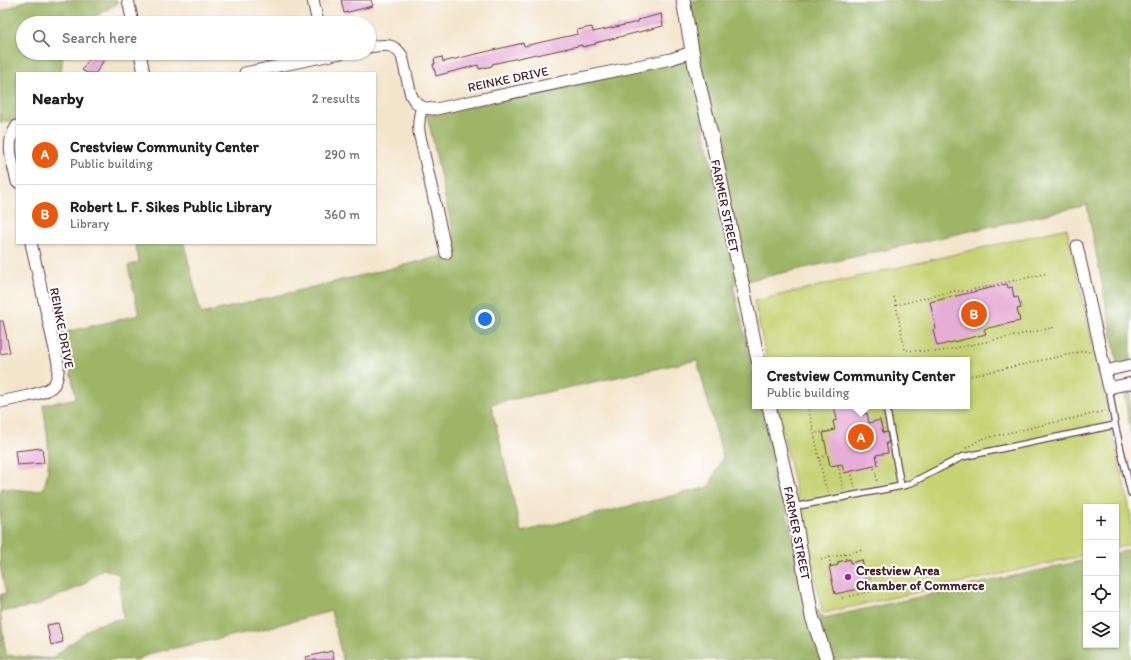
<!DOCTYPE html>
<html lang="en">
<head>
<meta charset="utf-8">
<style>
	body { margin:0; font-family:Itim,sans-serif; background:#f6f6f6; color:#202124 }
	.controls { position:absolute; right:12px; bottom:12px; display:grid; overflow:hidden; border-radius:0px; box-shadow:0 1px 3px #0004 }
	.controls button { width:36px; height:36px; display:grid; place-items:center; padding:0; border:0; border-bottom:1px solid #e0e0e0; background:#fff; color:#202124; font:20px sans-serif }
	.you { position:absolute; left:485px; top:319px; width:14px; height:14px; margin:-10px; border:3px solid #fff; border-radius:50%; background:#1a73e8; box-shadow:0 0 0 6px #1a73e833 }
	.badge { display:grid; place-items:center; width:26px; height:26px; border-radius:50%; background:#ea580c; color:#fff; font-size:13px; font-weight:700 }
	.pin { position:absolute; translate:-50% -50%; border:2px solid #fff; box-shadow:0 1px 4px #0006 }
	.popup { position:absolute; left:752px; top:357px; width:218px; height:52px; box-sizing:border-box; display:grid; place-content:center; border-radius:0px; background:#fff; filter:drop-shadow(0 1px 3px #0005); font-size:13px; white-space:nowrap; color:#757577 }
	.popup b { font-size:15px; color:#202124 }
	.popup::after { content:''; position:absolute; left:50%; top:100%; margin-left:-8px; border:8px solid transparent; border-top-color:#fff }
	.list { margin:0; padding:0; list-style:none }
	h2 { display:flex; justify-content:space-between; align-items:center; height:52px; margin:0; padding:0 16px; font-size:17px }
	h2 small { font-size:13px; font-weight:400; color:#757577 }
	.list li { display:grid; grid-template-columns:26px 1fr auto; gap:12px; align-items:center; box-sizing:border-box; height:60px; padding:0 16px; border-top:1px solid #e0e0e0 }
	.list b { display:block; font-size:15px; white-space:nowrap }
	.list p { margin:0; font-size:13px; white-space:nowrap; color:#757577 }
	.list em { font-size:13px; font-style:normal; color:#757577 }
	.icon { flex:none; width:22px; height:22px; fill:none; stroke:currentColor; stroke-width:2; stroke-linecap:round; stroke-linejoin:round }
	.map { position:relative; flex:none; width:1131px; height:660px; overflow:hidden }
	.search { position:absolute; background:#fff; box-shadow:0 1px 3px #0004; left:16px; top:16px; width:360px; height:44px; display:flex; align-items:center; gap:10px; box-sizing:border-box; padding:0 14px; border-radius:22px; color:#757577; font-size:15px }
	.panel { position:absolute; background:#fff; box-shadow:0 1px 3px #0004; left:16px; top:72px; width:360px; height:172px; border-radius:0px }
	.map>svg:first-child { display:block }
	.green { fill:#c6d375; stroke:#887950 }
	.forest { fill:#9cb566; stroke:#736a48; fill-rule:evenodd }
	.building { fill:#e6aed6 }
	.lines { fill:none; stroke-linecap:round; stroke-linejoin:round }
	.service-casing { stroke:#633d43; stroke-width:8 }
	.minor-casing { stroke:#633d43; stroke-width:13 }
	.tertiary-casing { stroke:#633d43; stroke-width:15 }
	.path { stroke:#633d43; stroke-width:1.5; stroke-dasharray:1 3; stroke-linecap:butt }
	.service { stroke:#fff; stroke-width:5.5 }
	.minor { stroke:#fff; stroke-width:11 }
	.tertiary { stroke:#fff; stroke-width:13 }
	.poi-dot { fill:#b5179e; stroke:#fff; stroke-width:1.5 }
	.labels { text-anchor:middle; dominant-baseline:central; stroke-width:4; stroke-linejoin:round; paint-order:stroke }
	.street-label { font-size:13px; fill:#4a1f2b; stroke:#fff }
	.poi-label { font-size:13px; font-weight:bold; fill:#4a1f2b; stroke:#fff; text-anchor:start }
</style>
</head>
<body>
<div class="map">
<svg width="1131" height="660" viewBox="0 0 1131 660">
	<rect width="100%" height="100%" fill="#fff"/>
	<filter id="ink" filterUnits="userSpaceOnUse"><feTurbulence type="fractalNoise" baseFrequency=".025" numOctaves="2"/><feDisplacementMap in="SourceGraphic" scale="8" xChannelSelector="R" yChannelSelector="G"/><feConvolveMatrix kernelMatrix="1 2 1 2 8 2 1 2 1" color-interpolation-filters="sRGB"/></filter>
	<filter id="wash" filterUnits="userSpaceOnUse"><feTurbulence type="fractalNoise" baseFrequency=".012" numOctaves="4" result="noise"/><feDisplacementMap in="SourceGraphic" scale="16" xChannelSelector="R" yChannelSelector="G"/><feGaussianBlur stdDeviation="0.9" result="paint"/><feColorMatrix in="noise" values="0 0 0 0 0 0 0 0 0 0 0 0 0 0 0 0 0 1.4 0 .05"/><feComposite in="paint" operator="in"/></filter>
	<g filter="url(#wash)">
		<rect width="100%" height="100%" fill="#f3e5cc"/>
		<!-- green -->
		<polygon class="green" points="1067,228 1131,516 1131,545 1116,548 1116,507 1086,507 1086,555 823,613 777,406 967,406 967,360 767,360 754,301"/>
		<!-- forest -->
		<g class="forest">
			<polygon points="27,0 117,0 118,3 89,20 86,23 23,23 23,53 63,53 61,73 17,73 17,120 0,123 0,12"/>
			<polygon points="687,0 1131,0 1131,360 1117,363 1087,205 746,281"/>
			<path d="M689 58 737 283 733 285 755 379V406H761L822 660H343L331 611 263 629 152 653 140 658 139 660H0V595L6 593 0 566V493L2 488 33 491 43 489C53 464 47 432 43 405L76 398 62 333 139 315 128 266 139 262 135 243H184L201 314 442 256 443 259 451 257V254L457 252 429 123 426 114H437ZM697 360 723 457 709 487 521 532 491 404ZM103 569 119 574 123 618 93 626 51 659 6 655 0 612 35 606 81 586Z"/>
			<polygon points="1131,388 1131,433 1123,390"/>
			<polygon points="1131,550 1131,660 831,660 816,611 819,611 820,614 824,618 1086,560 1086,645 1116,645 1116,553"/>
		</g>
		<g id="blocks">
			<!-- building -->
			<g class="building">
				<polygon points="341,0 371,0 373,6 344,13"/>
				<polygon points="661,14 663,26 595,43 596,44 582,47 582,45 537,55 536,54 492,64 492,66 479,69 478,65 436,76 433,64 435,64 434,59 442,57 443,62 451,60 523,43 524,46 578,34 577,30 592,27 593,32 638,22 638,20"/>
				<polygon points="93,53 108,53 96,73 87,73 82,70"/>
				<polygon points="1007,284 1008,288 1012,287 1014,298 1018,297 1021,308 1017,309 1020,321 984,329 986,334 937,346 933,330 936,329 930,302"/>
				<polygon points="0,321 3,321 10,352 0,354"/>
				<polygon points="834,406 860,406 862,415 867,413 869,423 880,420 883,433 887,432 889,443 886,443 888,453 876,455 878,465 844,473 842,464 830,466 823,433 835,430 833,421 837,420"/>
				<polygon points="42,448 44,463 17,465 15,451"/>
				<polygon points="850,559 850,563 862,560 868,587 835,594 829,567 838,565 838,562"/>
				<polygon points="58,623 63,642 51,645 47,625"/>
				<polygon points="332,651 334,660 306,660 306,657"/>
			</g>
		</g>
	</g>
	<g filter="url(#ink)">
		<use href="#blocks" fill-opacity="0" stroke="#633d43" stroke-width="1"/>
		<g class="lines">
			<!-- service casing -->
			<g class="service-casing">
				<g id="service">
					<polyline points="886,406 901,486"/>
					<polyline points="1115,425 1131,493"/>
					<polyline points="793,507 907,485 962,457 1115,425 1109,388"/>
				</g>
			</g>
			<!-- minor casing -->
			<g class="minor-casing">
				<g id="minor">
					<polyline points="128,0 133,23"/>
					<polyline points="313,0 318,23"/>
					<path d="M369 47C384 45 393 42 402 56L411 95C417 107 424 109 436 109L671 59 692 52"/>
					<polyline points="140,53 144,73"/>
					<polyline points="245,73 341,53"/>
					<path d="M422 107C419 116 418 123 419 132L446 253"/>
					<path d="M17 126C4 144 13 162 17 182"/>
					<polyline points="1077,246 1109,388 1131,383"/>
					<polyline points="1105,371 1131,365"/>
					<path d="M0 402C9 400 19 398 28 396 49 391 60 388 58 363L31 243"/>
				</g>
			</g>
			<!-- tertiary casing -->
			<g class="tertiary-casing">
				<g id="tertiary">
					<polyline points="683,0 695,67 711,134 758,360"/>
					<polyline points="769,406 793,507 812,617 827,660"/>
				</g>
			</g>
			<!-- path -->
			<g class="path">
				<polyline points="894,297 896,305 954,291 967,291 1048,273"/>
				<polyline points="896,305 905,350 937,352 1056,327"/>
				<polyline points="967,376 970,376 1084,351 1090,352"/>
				<polyline points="808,406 814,433"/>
				<polyline points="966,448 981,439 1105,411"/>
				<polyline points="828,455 819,458 825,485 829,494"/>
				<polyline points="819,458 814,433 827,432 835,428"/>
				<polyline points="838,465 843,489"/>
				<polyline points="874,468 878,483"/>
				<polyline points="851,471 855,488"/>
				<polyline points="845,554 846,562"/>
				<polyline points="829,557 831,567"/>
				<polyline points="821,559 863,550"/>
				<polyline points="842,598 873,591 869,572"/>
			</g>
			<!-- service -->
			<use href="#service" class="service"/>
			<!-- minor -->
			<use href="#minor" class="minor"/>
			<!-- tertiary -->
			<use href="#tertiary" class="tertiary"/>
		</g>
	</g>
	<!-- markers -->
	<circle class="poi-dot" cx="848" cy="577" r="4"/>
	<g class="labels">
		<!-- street labels -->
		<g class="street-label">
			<text transform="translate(508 79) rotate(-12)">REINKE DRIVE</text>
			<text transform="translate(725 206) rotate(78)">FARMER STREET</text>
			<text transform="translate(62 328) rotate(79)">REINKE DRIVE</text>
			<text transform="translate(797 533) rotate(79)">FARMER STREET</text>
		</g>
		<!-- poi labels -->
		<g class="poi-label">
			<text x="856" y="570">Crestview Area<tspan x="856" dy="15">Chamber of Commerce</tspan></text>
		</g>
	</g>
</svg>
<div class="controls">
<button>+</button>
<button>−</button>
<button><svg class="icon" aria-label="locate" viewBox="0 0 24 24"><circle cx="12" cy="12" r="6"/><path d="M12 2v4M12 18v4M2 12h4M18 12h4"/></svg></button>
<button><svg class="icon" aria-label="layers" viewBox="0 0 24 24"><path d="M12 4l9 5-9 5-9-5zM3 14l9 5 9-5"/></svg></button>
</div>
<div class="you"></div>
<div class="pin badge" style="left:861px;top:437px">A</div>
<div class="popup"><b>Crestview Community Center</b>Public building</div>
<div class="pin badge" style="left:974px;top:314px">B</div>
<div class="search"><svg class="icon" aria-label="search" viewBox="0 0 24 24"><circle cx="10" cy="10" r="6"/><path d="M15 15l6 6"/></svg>Search here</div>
<section class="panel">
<h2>Nearby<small>2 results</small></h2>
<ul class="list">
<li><span class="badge">A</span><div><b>Crestview Community Center</b><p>Public building</p></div><em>290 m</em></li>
<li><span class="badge">B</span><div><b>Robert L. F. Sikes Public Library</b><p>Library</p></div><em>360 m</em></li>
</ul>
</section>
</div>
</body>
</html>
